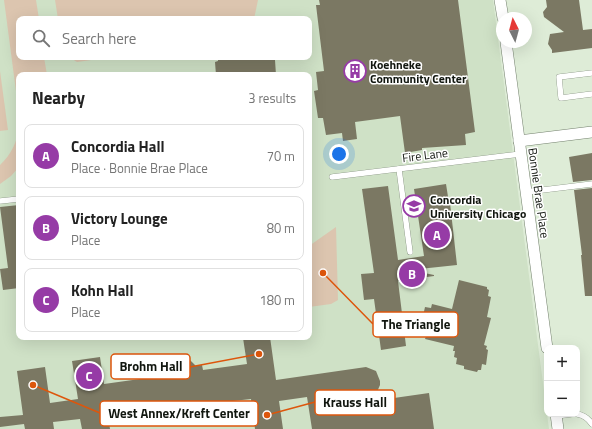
<!DOCTYPE html>
<html lang="en">
<head>
<meta charset="utf-8">
<style>
	body { margin:0; font-family:"Titillium Web",sans-serif; background:#f2f2f2; color:#222 }
	.controls { position:absolute; right:12px; bottom:12px; display:grid; overflow:hidden; border-radius:8px; box-shadow:0 4px 16px #0002 }
	.controls button { width:36px; height:36px; display:grid; place-items:center; padding:0; border:0; border-bottom:1px solid #e0e0e0; background:#fff; color:#222; font:20px sans-serif }
	.compass { position:absolute; left:496px; top:12px; width:36px; height:36px; border-radius:50%; background:#fff; box-shadow:0 4px 16px #0002; rotate:354deg }
	.you { position:absolute; left:339px; top:154px; width:14px; height:14px; margin:-10px; border:3px solid #fff; border-radius:50%; background:#1a73e8; box-shadow:0 0 0 6px #1a73e833 }
	.badge { display:grid; place-items:center; width:26px; height:26px; border-radius:50%; background:#963ba6; color:#fff; font-size:13px; font-weight:700 }
	.pin { position:absolute; translate:-50% -50%; border:2px solid #fff; box-shadow:0 1px 4px #0006 }
	.list { margin:0; padding:0; list-style:none }
	h2 { display:flex; justify-content:space-between; align-items:center; height:52px; margin:0; padding:0 16px; font-size:17px }
	h2 small { font-size:13px; font-weight:400; color:#767676 }
	.list li { display:grid; grid-template-columns:26px 1fr auto; gap:12px; align-items:center; box-sizing:border-box; height:64px; margin:0 8px 8px; padding:0 8px; border:1px solid #e0e0e0; border-radius:8px }
	.list b { display:block; font-size:15px; white-space:nowrap }
	.list p { margin:0; font-size:13px; white-space:nowrap; color:#767676 }
	.list em { font-size:13px; font-style:normal; color:#767676 }
	.icon { flex:none; width:22px; height:22px; fill:none; stroke:currentColor; stroke-width:2; stroke-linecap:round; stroke-linejoin:round }
	.map { position:relative; flex:none; width:592px; height:429px; overflow:hidden }
	.search { position:absolute; background:#fff; box-shadow:0 4px 16px #0002; left:16px; top:16px; width:296px; height:44px; display:flex; align-items:center; gap:10px; box-sizing:border-box; padding:0 14px; border-radius:8px; color:#767676; font-size:15px }
	.panel { position:absolute; background:#fff; box-shadow:0 4px 16px #0002; left:16px; top:72px; width:296px; height:268px; border-radius:8px }
	.map>svg:first-child { display:block }
	.built { fill:#cfe1c6; fill-rule:evenodd }
	.green { fill:#dcc5af }
	.building { fill:#7b7863 }
	.lines { fill:none; stroke-linecap:round; stroke-linejoin:round }
	.service-casing { stroke:#73806d; stroke-width:6 }
	.minor-casing { stroke:#73806d; stroke-width:12 }
	.service { stroke:#fff; stroke-width:5.5 }
	.minor { stroke:#fff; stroke-width:11 }
	.labels { text-anchor:middle; dominant-baseline:central; stroke-width:3; stroke-linejoin:round; paint-order:stroke }
	.poi-label { font-size:12px; font-weight:bold; fill:#11160f; stroke:#fff; text-anchor:start }
	.street-label { font-size:12px; fill:#11160f; stroke:#fff }
	.leader { fill:none; stroke:#dd560c; stroke-width:1.5 }
	.callout-dot { fill:#dd560c; stroke:#fff; stroke-width:1.5 }
	.callout { fill:#fff; stroke:#dd560c; stroke-width:1.5 }
	.callout-label { font-size:13px; text-anchor:middle; font-weight:bold; fill:#11160f }
</style>
</head>
<body>
<div class="map">
<svg width="592" height="429" viewBox="0 0 592 429">
	<rect width="100%" height="100%" fill="#deecd7"/>
	<!-- built -->
	<path class="built" d="M0 0H493L549 429H0ZM19 19H309V57H19ZM19 75H309V337H19Z"/>
	<!-- green -->
	<g class="green">
		<polygon points="4,0 36,0 39,19 19,19 19,57 44,57 47,75 19,75 19,114"/>
		<polygon points="55,0 258,0 254,19 58,19"/>
		<polygon points="69,57 113,57 77,62"/>
		<polygon points="0,71 8,130 0,131"/>
		<path d="M19 128V167L11 176 0 184V165C11 155 17 142 19 128Z"/>
		<polygon points="336,227 338,300 331,304 309,307 309,246"/>
	</g>
	<!-- building -->
	<g class="building">
		<polygon points="319,0 458,0 475,132 465,134 466,145 422,148 422,150 405,153 400,116 355,122 357,139 343,141 342,133 326,135 323,118 318,118 314,91 318,90 316,72 324,71 316,5 320,5"/>
		<polygon points="546,0 579,0 583,30 592,29 592,48 552,53 552,50 548,44 550,34 564,32 544,17 543,12 547,7"/>
		<polygon points="218,57 264,57 264,60 275,60 276,75 216,75 215,62 218,61"/>
		<polygon points="592,153 592,180 573,182 569,157"/>
		<polygon points="446,184 449,203 450,203 457,265 410,270 434,275 434,276 398,281 406,346 381,350 374,299 364,300 361,274 374,273 362,189 388,186 398,260 424,256 414,189"/>
		<polygon points="592,188 592,296 585,296 581,255 582,255 574,190"/>
		<polygon points="19,205 19,288 3,290 0,269 8,268 0,207"/>
		<polygon points="459,280 487,287 487,289 489,290 488,296 491,297 487,317 491,318 484,345 487,346 486,349 488,350 486,365 482,364 481,370 478,370 477,372 464,369 464,366 456,364 457,358 454,357 455,351 453,351 454,346 425,339 426,336 415,333 420,315 423,316 425,307 431,308 432,304 452,309"/>
		<polygon points="252,337 270,337 276,380 366,367 376,371 380,381 380,385 373,401 429,393 434,429 312,429 307,397 279,401 283,429 255,429 251,399 224,402 225,413 137,425 136,413 108,416 110,429 82,429 80,419 53,422 54,429 25,429 24,424 0,427 0,417 23,415 17,371 45,367 50,403 78,399 72,361 100,357 104,384 147,378 147,374 152,373 159,360 165,356 174,354 184,356 190,360 196,366 202,365 203,370 247,364 243,338"/>
	</g>
	<g class="lines">
		<!-- service casing -->
		<g class="service-casing">
			<g id="service">
				<polyline points="592,73 559,77 561,98 592,94"/>
				<polyline points="399,169 410,252"/>
				<polyline points="332,177 521,154"/>
				<polyline points="526,192 592,184"/>
				<polyline points="0,201 19,199"/>
				<path d="M577 414C584 415 588 418 592 424"/>
				<polyline points="556,416 572,414"/>
			</g>
		</g>
		<!-- minor casing -->
		<g class="minor-casing">
			<g id="minor">
				<polyline points="500,0 503,18"/>
				<polyline points="506,42 547,348"/>
				<polyline points="519,141 592,132"/>
				<polyline points="556,414 558,429"/>
			</g>
		</g>
		<!-- service -->
		<use href="#service" class="service"/>
		<!-- minor -->
		<use href="#minor" class="minor"/>
	</g>
	<!-- icons -->
	<defs>
		<g id="building-ring" transform="scale(1.15)"><circle r="9.5" fill="#fff" stroke="#963ba6" stroke-width="1.5"/><path d="M-4-6H4V6H1V3H-1V6H-4ZM-2.5-4.3h1.7v1.8h-1.7ZM.8-4.3h1.7v1.8H.8ZM-2.5-1h1.7V.8h-1.7ZM.8-1h1.7V.8H.8Z" fill="#963ba6"/></g>
		<g id="university-ring" transform="scale(1.15)"><circle r="9.5" fill="#fff" stroke="#963ba6" stroke-width="1.5"/><path d="M0-5L7-2L0 1L-7-2ZM-4 1L0 2.5L4 1V4Q0 6-4 4Z" fill="#963ba6"/></g>
	</defs>
	<g fill-rule="evenodd">
		<use href="#building-ring" x="355" y="71"/>
		<use href="#university-ring" x="414" y="206"/>
	</g>
	<g class="labels">
		<!-- poi labels -->
		<g class="poi-label">
			<text x="370" y="64">Koehneke<tspan x="370" dy="14">Community Center</tspan></text>
			<text x="430" y="199">Concordia<tspan x="430" dy="14">University Chicago</tspan></text>
		</g>
		<!-- street labels -->
		<g class="street-label">
			<text transform="translate(425 155) rotate(-7)">Fire Lane</text>
			<text transform="translate(539 193) rotate(82)">Bonnie Brae Place</text>
		</g>
	</g>
	<!-- callouts -->
	<path class="leader" d="M323 273L373 324M259 354L190 367M267 415L315 402M33 385L100 413"/>
	<g class="callout-dot">
		<circle cx="323" cy="273" r="4"/>
		<circle cx="259" cy="354" r="4"/>
		<circle cx="267" cy="415" r="4"/>
		<circle cx="33" cy="385" r="4"/>
	</g>
	<g class="callout">
		<rect x="373" y="312" width="85" height="25" rx="4"/>
		<rect x="111" y="354" width="79" height="25" rx="4"/>
		<rect x="315" y="390" width="80" height="25" rx="4"/>
		<rect x="100" y="401" width="158" height="25" rx="4"/>
	</g>
	<g class="callout-label">
		<text x="416" y="329">The Triangle</text>
		<text x="151" y="371">Brohm Hall</text>
		<text x="355" y="407">Krauss Hall</text>
		<text x="179" y="418">West Annex/Kreft Center</text>
	</g>
</svg>
<div class="controls">
<button>+</button>
<button>−</button>
</div>
<svg class="compass" viewBox="-18 -18 36 36"><path d="M0-13l5 13h-10z" fill="#e53935"/><path d="M0 13l5-13h-10z" fill="#767676"/></svg>
<div class="you"></div>
<div class="pin badge" style="left:437px;top:235px">A</div>
<div class="pin badge" style="left:412px;top:274px">B</div>
<div class="pin badge" style="left:89px;top:376px">C</div>
<div class="search"><svg class="icon" aria-label="search" viewBox="0 0 24 24"><circle cx="10" cy="10" r="6"/><path d="M15 15l6 6"/></svg>Search here</div>
<section class="panel">
<h2>Nearby<small>3 results</small></h2>
<ul class="list">
<li><span class="badge">A</span><div><b>Concordia Hall</b><p>Place · Bonnie Brae Place</p></div><em>70 m</em></li>
<li><span class="badge">B</span><div><b>Victory Lounge</b><p>Place</p></div><em>80 m</em></li>
<li><span class="badge">C</span><div><b>Kohn Hall</b><p>Place</p></div><em>180 m</em></li>
</ul>
</section>
</div>
</body>
</html>
